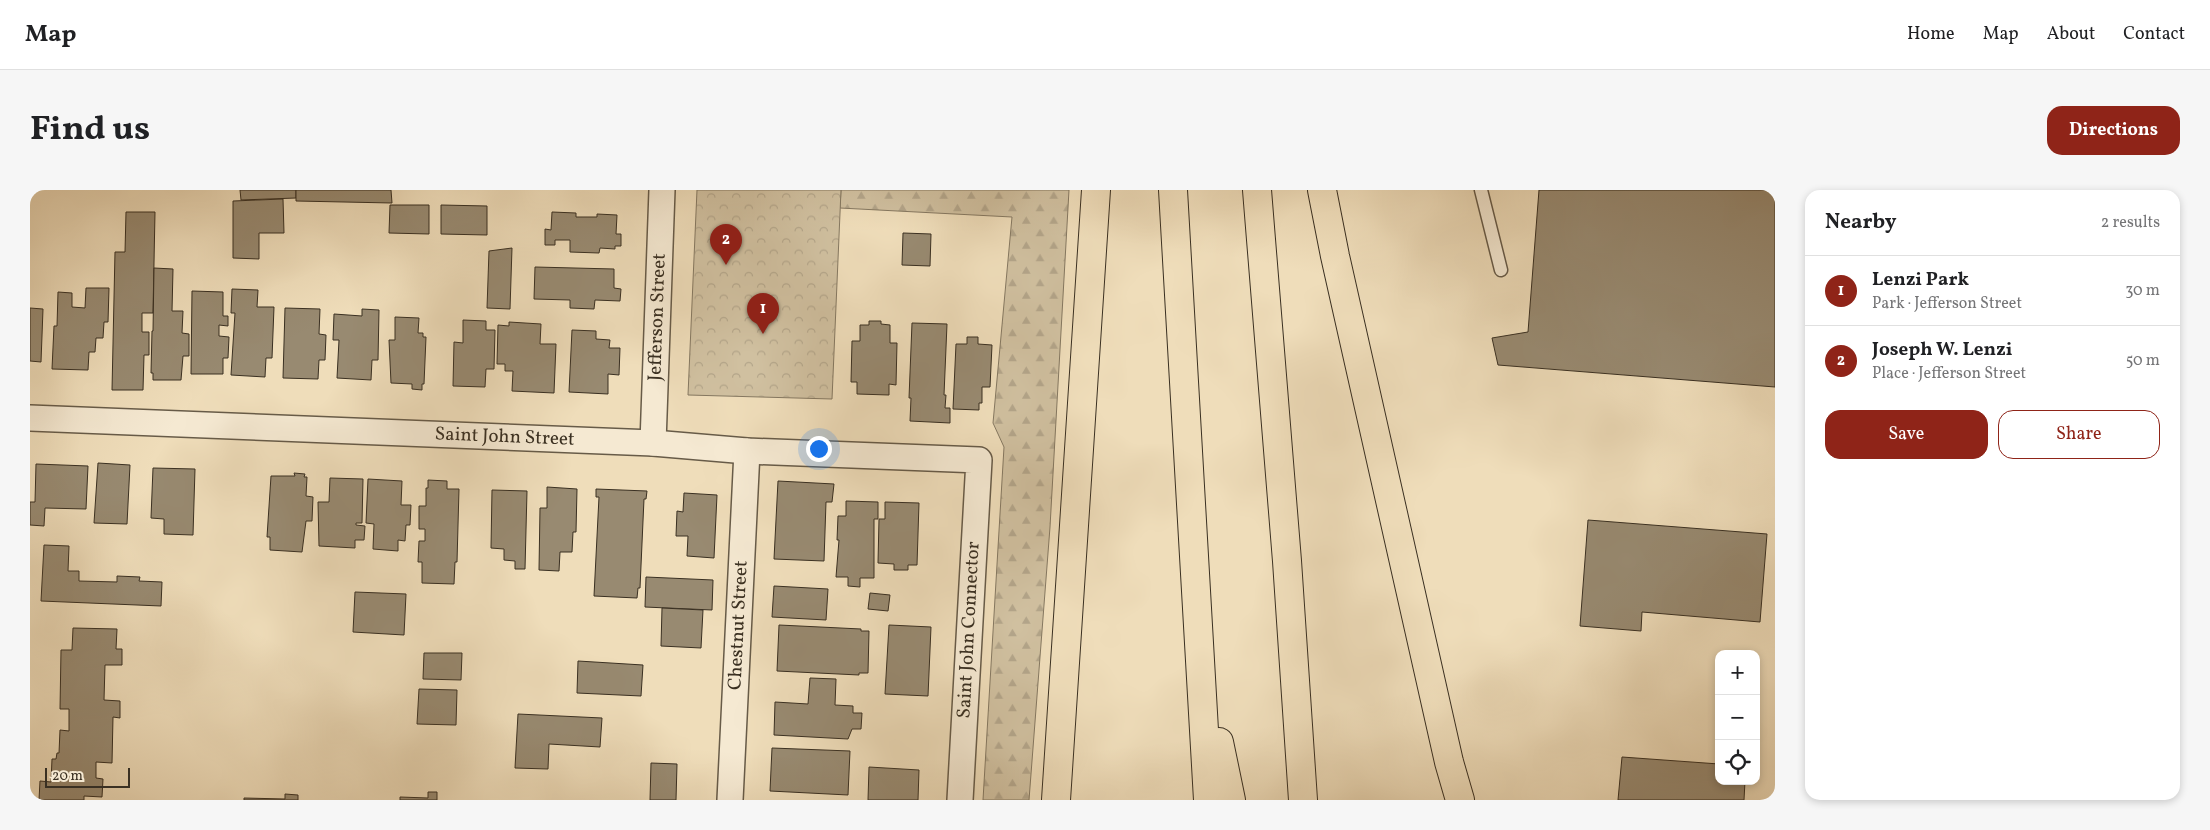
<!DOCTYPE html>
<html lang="en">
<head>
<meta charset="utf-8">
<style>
	body { margin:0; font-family:Vollkorn,serif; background:#f6f6f6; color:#202124 }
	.controls { position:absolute; right:15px; bottom:15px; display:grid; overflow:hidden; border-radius:10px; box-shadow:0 2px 8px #0003 }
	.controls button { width:45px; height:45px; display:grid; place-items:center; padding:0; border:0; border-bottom:1px solid #e0e0e0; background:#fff; color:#202124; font:25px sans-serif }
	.scale { position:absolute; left:15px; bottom:12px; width:85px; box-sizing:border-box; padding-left:5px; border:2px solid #3a3022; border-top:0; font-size:14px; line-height:18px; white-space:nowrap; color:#3a3022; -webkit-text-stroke:4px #f5e9d2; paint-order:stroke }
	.you { position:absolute; left:788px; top:258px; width:18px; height:18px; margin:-12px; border:4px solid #fff; border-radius:50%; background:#1a73e8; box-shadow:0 0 0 8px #1a73e833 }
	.badge { display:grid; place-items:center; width:32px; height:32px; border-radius:50%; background:#8f2418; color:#fff; font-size:16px; font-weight:700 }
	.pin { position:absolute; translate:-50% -41px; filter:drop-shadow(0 1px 2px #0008) }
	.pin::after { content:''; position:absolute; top:26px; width:18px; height:15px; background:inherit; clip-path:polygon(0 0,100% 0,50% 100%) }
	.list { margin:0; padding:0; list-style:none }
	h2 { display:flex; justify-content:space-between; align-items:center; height:65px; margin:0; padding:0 20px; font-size:21px }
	h2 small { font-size:16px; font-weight:400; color:#757577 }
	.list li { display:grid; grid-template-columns:32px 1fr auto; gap:15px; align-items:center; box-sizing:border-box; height:70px; padding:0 20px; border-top:1px solid #e0e0e0 }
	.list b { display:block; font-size:19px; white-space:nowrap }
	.list p { margin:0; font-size:16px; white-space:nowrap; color:#757577 }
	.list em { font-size:16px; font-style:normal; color:#757577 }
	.actions { display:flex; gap:10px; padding:15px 20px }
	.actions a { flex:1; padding:11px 0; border:1px solid #8f2418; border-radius:15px; text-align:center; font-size:18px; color:#8f2418 }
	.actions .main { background:#8f2418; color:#fff }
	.icon { flex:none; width:28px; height:28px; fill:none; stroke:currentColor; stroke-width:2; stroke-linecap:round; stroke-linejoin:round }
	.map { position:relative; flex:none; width:1745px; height:610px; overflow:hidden; border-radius:15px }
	header { display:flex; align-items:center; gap:30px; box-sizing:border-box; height:70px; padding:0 25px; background:#fff; border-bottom:1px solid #e0e0e0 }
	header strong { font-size:24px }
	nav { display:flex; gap:28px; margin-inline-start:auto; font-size:18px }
	.intro { display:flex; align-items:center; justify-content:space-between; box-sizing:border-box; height:120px; padding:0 30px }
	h1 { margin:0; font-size:35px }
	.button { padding:12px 22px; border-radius:15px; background:#8f2418; color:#fff; font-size:18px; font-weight:700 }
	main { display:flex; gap:30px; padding:0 30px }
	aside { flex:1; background:#fff; border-radius:15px; box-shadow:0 2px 8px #0003 }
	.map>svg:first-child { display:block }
	.forest { fill:url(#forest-firs); stroke:#857861 }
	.park { fill:url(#park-crowns); stroke:#857861 }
	.building { fill:#988a71; stroke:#3a3022 }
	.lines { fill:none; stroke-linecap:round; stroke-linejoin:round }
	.service-casing { stroke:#675b48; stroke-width:15 }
	.minor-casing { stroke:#675b48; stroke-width:28 }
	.motorway-casing { stroke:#3a3022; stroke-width:30 }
	.service { stroke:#f5e9d2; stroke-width:12 }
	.minor { stroke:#f5e9d2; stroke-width:25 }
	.motorway { stroke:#efddba; stroke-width:28 }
	.labels { text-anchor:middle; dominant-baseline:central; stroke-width:5; stroke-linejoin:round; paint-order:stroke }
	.street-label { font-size:19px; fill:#3a3022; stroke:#f5e9d2 }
</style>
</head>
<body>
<header>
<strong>Map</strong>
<nav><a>Home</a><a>Map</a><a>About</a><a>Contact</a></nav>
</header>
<div class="intro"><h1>Find us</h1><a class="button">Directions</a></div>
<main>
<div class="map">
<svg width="1745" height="610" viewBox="0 0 1745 610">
	<defs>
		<pattern id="forest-firs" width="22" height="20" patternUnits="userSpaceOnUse" patternTransform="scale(1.25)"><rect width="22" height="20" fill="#d0c0a0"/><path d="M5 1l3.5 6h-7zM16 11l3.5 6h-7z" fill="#b3a58a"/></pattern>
		<pattern id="park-crowns" width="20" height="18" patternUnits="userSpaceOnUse" patternTransform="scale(1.25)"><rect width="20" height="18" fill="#d0c0a0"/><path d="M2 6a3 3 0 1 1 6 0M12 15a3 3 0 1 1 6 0" fill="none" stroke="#b3a58a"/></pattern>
	</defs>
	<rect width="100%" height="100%" fill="#efddba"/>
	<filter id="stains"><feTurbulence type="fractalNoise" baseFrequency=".004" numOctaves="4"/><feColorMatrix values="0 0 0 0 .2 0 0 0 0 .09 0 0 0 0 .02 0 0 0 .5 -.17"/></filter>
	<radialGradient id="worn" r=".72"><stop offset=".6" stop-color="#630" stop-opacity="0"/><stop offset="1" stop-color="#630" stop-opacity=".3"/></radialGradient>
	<!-- forest -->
	<polygon class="forest" points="811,0 1039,0 1020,337 999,610 953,610 974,257 963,233 982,27 810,18"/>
	<!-- park -->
	<polygon class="park" points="667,0 811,0 802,209 658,205"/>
	<!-- building -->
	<g class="building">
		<polygon points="210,0 266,0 266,8 211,10"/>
		<polygon points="266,0 361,0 362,13 266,11"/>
		<polygon points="1509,0 1745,0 1745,197 1468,175 1462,148 1498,142"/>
		<polygon points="253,9 254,43 229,43 229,69 203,68 203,11"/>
		<polygon points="360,15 399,15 399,44 359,43"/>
		<polygon points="411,15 457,16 457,45 411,44"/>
		<polygon points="96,22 125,22 123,123 112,123 112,142 119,142 119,165 114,165 113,200 82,200 85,62 95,62"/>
		<polygon points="522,22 546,23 546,27 567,27 567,24 587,25 586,44 591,44 591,56 585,56 585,59 570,58 569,63 540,62 540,50 525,50 525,55 515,55 515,39 521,40"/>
		<polygon points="873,43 901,44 900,76 872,75"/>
		<polygon points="482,58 480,119 457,118 459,61"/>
		<polygon points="505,77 584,79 584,98 591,99 590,111 565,110 564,119 540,118 540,110 504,109"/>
		<polygon points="124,78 143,79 142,121 153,121 152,143 159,144 159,166 153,166 151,190 123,190 123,183 121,183 122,141 123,141"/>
		<polygon points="56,98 79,98 78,132 74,132 73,148 66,148 65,162 59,162 58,180 22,179 24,136 27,136 28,102 42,103 42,117 55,118"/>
		<polygon points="202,99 228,100 227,117 244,117 242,168 236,168 235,187 201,185 205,123 201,123"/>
		<polygon points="162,101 193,102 193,126 198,126 198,136 189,135 189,146 199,147 198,168 193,168 193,184 161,184"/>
		<polygon points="0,118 13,119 11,172 0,171"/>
		<polygon points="255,118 290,119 289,144 296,145 295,170 289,170 288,189 253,188"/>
		<polygon points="332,119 349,120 348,170 342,170 341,190 307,188 309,150 303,150 304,124 332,126"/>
		<polygon points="365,127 389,128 388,143 393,143 393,147 396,147 394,194 392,194 392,200 382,199 382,194 361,193 359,150 365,150"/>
		<polygon points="433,130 456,131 456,140 465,140 464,179 456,179 455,197 423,196 424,152 433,153"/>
		<polygon points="839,131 851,131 851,134 860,135 860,153 867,153 866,195 859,194 859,205 827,204 827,192 821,192 822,151 830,151 830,135 839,135"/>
		<polygon points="479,132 511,134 510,154 526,154 524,203 482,201 483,181 475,181 475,174 467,174 468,135 479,136"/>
		<polygon points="882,133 917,134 914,205 916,205 915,218 920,218 920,233 880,231 881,208 879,208"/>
		<polygon points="542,140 566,141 566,149 580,150 579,158 590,158 589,185 578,184 578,204 539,202"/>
		<polygon points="937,147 948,147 948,154 962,155 960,197 952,197 952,213 949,213 949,220 923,219 926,154 937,154"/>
		<polygon points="68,273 100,275 97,334 64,333"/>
		<polygon points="6,274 58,276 56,319 15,318 14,336 0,335 0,312 5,312"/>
		<polygon points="123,278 165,279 163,345 134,344 134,329 121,328"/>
		<polygon points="264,283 275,284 274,287 277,287 276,306 283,307 282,331 276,331 272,362 240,360 240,347 237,347 241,286 265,286"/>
		<polygon points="300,288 333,289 332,333 326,333 326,335 335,336 334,350 325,350 325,358 289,356 288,312 299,312"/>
		<polygon points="338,289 372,291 371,315 381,315 380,335 376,335 375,351 368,350 368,361 343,359 344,334 336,333"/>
		<polygon points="398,290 417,291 417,299 429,299 427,372 425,372 424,394 392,393 392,372 388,372 389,351 395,351 395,339 389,339 389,316 396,316 396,298 398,298"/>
		<polygon points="748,291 804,294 802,312 796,312 794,371 744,369"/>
		<polygon points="517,297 547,299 546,342 543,342 542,362 530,362 529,381 509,380 510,318 517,318"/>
		<polygon points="566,299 617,301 616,309 614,309 610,398 608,398 607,408 564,406 569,307 566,307"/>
		<polygon points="462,300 497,301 495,379 485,379 485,371 474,370 474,359 461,358"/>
		<polygon points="654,303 687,305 684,368 657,366 658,346 646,346 647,321 653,322"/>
		<polygon points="816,311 848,312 848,329 844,329 844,388 830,388 830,397 818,396 818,387 806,387 809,350 807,350 808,326 816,326"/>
		<polygon points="855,312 889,313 887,375 878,375 878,380 864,380 864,374 848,373 849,329 855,329"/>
		<polygon points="1558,330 1737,344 1730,432 1612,422 1611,441 1550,436"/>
		<polygon points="14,355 39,356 38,381 49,381 49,391 87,392 87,386 110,387 109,391 132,392 131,416 11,411"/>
		<polygon points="616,387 683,390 682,420 615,417"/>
		<polygon points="744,396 798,399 796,430 742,427"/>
		<polygon points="325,402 376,404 374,445 323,442"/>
		<polygon points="840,403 860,405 858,421 838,419"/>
		<polygon points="632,418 673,420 671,458 631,456"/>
		<polygon points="749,435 831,439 831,441 839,441 838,483 829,483 829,485 747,481"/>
		<polygon points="859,435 901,437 898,506 855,504"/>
		<polygon points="43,438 87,439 86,459 92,459 92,475 75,475 74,510 90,511 90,528 83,527 82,573 66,572 66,588 73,589 72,607 54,606 54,610 9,610 10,591 21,592 22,569 26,569 27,563 29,563 30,540 39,541 39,519 30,519 31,460 42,460"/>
		<polygon points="394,463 432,463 431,490 393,489"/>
		<polygon points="548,471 613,475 611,506 547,503"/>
		<polygon points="780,488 806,489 805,515 823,516 823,523 832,523 831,539 822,539 818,549 744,545 745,512 778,514"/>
		<polygon points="389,499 427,500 426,535 387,534"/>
		<polygon points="488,524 572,528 570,557 519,554 518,579 485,578"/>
		<polygon points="742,558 820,561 818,605 740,601"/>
		<polygon points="1592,567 1689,574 1689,591 1715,591 1714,610 1588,610"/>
		<polygon points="621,573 647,574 646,610 620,610"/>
		<polygon points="839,577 889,580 888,610 838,610"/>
		<polygon points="398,602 407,602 407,610 370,610 370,607 398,608"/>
		<polygon points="255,604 268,605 268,610 214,610 214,608 255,609"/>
	</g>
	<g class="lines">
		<!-- service casing -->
		<g class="service-casing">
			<polyline id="service" points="1451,0 1471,80"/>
		</g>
		<!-- minor casing -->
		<g class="minor-casing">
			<g id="minor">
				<path id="s1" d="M0 228 623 253 717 261 949 270 930 610"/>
				<path id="s2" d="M623 253 632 0"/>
				<path id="s3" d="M700 610 717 261"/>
			</g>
		</g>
		<!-- motorway casing -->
		<g class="motorway-casing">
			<g id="motorway">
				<polyline points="1143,0 1178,610"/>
				<polyline points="1227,0 1257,371 1273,610"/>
				<polyline points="1292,0 1305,66 1419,572 1430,610"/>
				<polyline points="1189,552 1201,610"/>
				<polyline points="1026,610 1066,0"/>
			</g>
		</g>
		<!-- service -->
		<use href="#service" class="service"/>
		<!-- minor -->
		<use href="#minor" class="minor"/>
		<!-- motorway -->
		<use href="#motorway" class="motorway"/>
	</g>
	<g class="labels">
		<!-- street labels -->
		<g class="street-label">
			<text stroke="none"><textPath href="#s2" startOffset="126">Jefferson Street</textPath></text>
			<text stroke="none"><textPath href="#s1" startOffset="475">Saint John Street</textPath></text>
			<text stroke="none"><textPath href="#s3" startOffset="175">Chestnut Street</textPath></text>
			<text transform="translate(939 440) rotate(-87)">Saint John Connector</text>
		</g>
	</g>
	<rect width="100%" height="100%" filter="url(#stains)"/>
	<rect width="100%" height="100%" fill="url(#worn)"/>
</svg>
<div class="controls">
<button>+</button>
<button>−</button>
<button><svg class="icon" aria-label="locate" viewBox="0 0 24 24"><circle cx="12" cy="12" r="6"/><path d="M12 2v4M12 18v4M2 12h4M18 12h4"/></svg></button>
</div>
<div class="scale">20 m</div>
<div class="you"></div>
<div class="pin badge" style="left:733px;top:144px">1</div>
<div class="pin badge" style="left:696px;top:75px">2</div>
</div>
<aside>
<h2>Nearby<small>2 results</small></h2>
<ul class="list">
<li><span class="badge">1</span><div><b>Lenzi Park</b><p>Park · Jefferson Street</p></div><em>30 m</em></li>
<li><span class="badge">2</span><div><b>Joseph W. Lenzi</b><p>Place · Jefferson Street</p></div><em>50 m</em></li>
</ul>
<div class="actions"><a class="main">Save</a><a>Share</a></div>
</aside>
</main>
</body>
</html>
